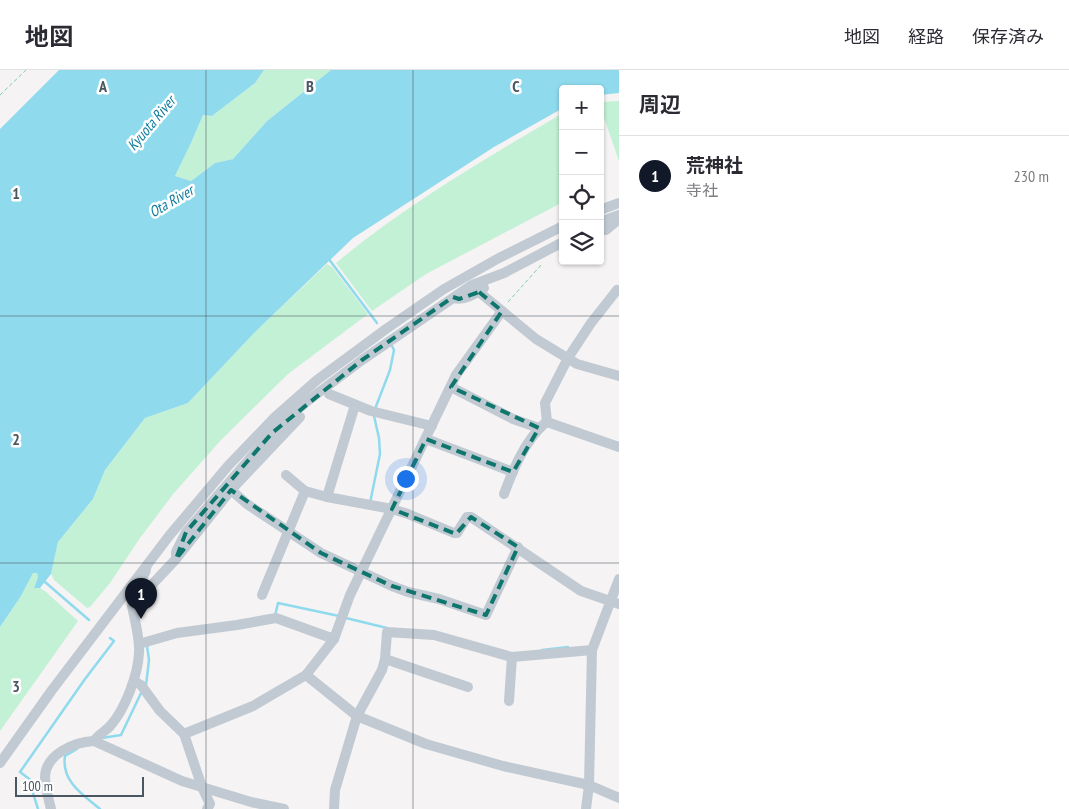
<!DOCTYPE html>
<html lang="ja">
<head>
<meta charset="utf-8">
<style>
	body { margin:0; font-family:"PT Sans Narrow","Noto Sans JP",sans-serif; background:#f2f2f3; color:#2b2b33 }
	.controls { position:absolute; right:15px; top:15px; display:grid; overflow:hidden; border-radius:5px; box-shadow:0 1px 4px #0004 }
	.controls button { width:45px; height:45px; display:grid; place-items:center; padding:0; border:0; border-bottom:1px solid #e1e1e2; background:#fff; color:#2b2b33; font:25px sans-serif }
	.scale { position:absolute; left:15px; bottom:12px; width:129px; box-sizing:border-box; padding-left:5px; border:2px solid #4a5661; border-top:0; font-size:14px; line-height:18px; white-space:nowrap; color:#4a5661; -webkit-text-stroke:4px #fff; paint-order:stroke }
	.you { position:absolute; left:405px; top:408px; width:18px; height:18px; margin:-12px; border:4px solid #fff; border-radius:50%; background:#1a73e8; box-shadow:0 0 0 8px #1a73e833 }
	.badge { display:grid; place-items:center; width:32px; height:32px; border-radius:50%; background:#111827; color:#fff; font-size:16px; font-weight:700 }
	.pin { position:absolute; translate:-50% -41px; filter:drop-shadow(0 1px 2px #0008) }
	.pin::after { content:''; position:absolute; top:26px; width:18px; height:15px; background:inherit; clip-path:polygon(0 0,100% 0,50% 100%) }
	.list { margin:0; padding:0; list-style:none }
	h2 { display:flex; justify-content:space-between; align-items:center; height:65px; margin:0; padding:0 20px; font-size:21px }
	h2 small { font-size:16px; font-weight:400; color:#7c7c81 }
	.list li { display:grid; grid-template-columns:32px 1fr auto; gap:15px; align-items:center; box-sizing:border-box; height:80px; padding:0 20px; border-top:1px solid #e1e1e2 }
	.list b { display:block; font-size:19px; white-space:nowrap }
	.list p { margin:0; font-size:16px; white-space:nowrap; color:#7c7c81 }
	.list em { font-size:16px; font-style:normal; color:#7c7c81 }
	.icon { flex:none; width:28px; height:28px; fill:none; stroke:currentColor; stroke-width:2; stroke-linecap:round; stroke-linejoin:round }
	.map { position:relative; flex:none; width:619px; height:739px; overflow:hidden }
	header { display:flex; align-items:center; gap:30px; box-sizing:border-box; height:70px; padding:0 25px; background:#fff; border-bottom:1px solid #e1e1e2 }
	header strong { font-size:24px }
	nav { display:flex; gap:28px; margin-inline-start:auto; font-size:18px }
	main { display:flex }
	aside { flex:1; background:#fff }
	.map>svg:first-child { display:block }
	.green { fill:#c3f1d5 }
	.water { fill:#90daee }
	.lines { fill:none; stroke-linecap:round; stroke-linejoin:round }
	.stream { stroke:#90daee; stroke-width:2.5 }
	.path { stroke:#7ad0a6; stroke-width:1; stroke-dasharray:4 2.5; stroke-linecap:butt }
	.lane { stroke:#c1cad2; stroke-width:5 }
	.street { stroke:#c1cad2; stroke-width:10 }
	.marked { fill:none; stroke:#0f766e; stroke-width:4; stroke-dasharray:10 6; stroke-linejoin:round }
	.grid { fill:none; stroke:#4a5661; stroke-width:1; stroke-opacity:0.55 }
	.labels { text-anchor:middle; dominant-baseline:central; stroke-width:5; stroke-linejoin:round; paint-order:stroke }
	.water-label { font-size:15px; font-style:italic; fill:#0c7c9b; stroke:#fff }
	.grid-label { font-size:16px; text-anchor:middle; font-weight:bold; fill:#4a5661; stroke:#fff; stroke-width:5; stroke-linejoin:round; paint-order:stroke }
</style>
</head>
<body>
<header>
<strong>地図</strong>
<nav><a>地図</a><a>経路</a><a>保存済み</a></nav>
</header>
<main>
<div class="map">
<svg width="619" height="739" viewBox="0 0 619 739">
	<rect width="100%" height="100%" fill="#f5f3f3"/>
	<!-- green -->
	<g class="green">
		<polygon points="264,0 331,0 267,51 233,89 215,93 191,111 175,106 191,73 203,45 212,46 255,13"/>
		<polygon points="619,31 619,91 600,36 600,32"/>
		<path d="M563 43V132L426 204 372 241 336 193C406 135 485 89 563 43Z"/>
		<polygon points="327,194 332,197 368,244 288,304 221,370 174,423 140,468 110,513 90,537 87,538 54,510 51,504 58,472 93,429 105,400 145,348 188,333 254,263"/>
		<polygon points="37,502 38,507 34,518 40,518 46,522 78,551 0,661 0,557 21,526 33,503"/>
	</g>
	<!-- water -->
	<polygon class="water" points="59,0 264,0 255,13 212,46 203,45 191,73 175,106 191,111 215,93 233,89 267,51 331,0 619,0 619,23 600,25 600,19 563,19 563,38 494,77 353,168 254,263 188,333 145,348 105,400 93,429 58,472 51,504 40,518 34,518 38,507 37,503 33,503 21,526 0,557 0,59"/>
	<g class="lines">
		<!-- stream -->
		<g class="stream">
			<polyline points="328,188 377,253"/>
			<polyline points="375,339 390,300 394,280 392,276"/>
			<polyline points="370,433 380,384 379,368 374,346"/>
			<polyline points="45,512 89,550"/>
			<polyline points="275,546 278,533 339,546"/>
			<polyline points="346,548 387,558"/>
			<polyline points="542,580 568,577"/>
			<polyline points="146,615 149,590 147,576 148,575"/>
			<polyline points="102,668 121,665 142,621"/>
			<path d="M77 679 65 686C61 711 83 725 100 739"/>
			<polyline points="38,739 31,717 32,711 20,702 85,609 114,571 110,568"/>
		</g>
		<!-- path -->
		<g class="path">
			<polyline points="0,25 26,0"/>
			<polyline points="508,232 542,194"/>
		</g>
		<!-- lane -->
		<polyline class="lane" points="136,527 148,502 149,496"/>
		<!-- street -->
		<g class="street">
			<polyline points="600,140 619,133"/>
			<polyline points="600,152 619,145"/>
			<polyline points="600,160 606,160 619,149"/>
			<polyline points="619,221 617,220 591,253 568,288 545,333 547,352 619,377"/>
			<polyline points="479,222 536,269 577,294 619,306"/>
			<path d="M454 228C463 231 476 224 484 218"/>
			<polyline points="451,317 513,349 539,358"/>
			<polyline points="329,324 371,341 432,356"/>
			<polyline points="426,369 513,402"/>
			<polyline points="286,405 305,421 327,427 392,439 408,444 454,463 457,463 467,447 471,447 581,521 619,534"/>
			<polyline points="231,420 247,434 321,483 392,516 408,522 439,529 486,545 518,477"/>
			<path d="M504 424C513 400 524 372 544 354"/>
			<polyline points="327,427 355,335"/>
			<polyline points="176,489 176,482 186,462 272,363 306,332 362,290 472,215 504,203 563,172"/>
			<polyline points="262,525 305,421"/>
			<polyline points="139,574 177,563 237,555 276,548 334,569"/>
			<polyline points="385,589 468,617"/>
			<polyline points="306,605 357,646 426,674 503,696 589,715 619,728"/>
			<polyline points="134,611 141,615 160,641 184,664 202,717 210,734 207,739"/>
			<polyline points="509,631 512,587"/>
			<polyline points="184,664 253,636 306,605 334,569 350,525 456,305 502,241"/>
			<path d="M94 671C99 664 106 661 111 655 125 639 138 605 139 583 140 568 135 551 132 536L176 489 231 420 300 347"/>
			<polyline points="0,693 52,620 169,466 228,396 275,347 317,310 386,259 444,219 499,188 563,156"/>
			<path d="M51 739C48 729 46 718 45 708 45 684 74 672 94 671L182 711 251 732 284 739"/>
			<polyline points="334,739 335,720 357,646 382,600 385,589 387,562 434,565 512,587 592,580"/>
			<polyline points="586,739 589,715 592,580 619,509"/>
		</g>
	</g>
	<!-- marked area -->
	<path class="marked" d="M479 222 502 241 451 317 539 358 513 402 426 369 392 439 456 464 471 447 518 477 486 545 392 516 321 483 231 420 176 489 186 462 272 363 362 290 453 227 459 229Z"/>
	<!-- grid -->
	<path class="grid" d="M206 0V739M413 0V739M0 246H619M0 493H619"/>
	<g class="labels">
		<!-- water labels -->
		<g class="water-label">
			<text transform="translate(151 53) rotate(-50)">Kyuota River</text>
			<text transform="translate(171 131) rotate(-30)">Ota River</text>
		</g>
	</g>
	<g class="grid-label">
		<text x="103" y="22">A</text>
		<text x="310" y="22">B</text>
		<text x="516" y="22">C</text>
		<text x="16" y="129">1</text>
		<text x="16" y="375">2</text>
		<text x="16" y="622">3</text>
	</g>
</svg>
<div class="controls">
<button>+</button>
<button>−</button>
<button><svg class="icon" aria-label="locate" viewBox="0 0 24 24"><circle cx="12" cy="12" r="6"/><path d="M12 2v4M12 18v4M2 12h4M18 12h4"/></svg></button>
<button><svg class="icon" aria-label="layers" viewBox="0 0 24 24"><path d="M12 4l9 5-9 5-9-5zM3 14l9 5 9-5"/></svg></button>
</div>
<div class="scale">100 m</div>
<div class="you"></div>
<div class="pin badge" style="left:141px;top:549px">1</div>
</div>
<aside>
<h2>周辺<small></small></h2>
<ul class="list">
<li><span class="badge">1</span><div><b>荒神社</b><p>寺社</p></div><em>230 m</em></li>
</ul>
</aside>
</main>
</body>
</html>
